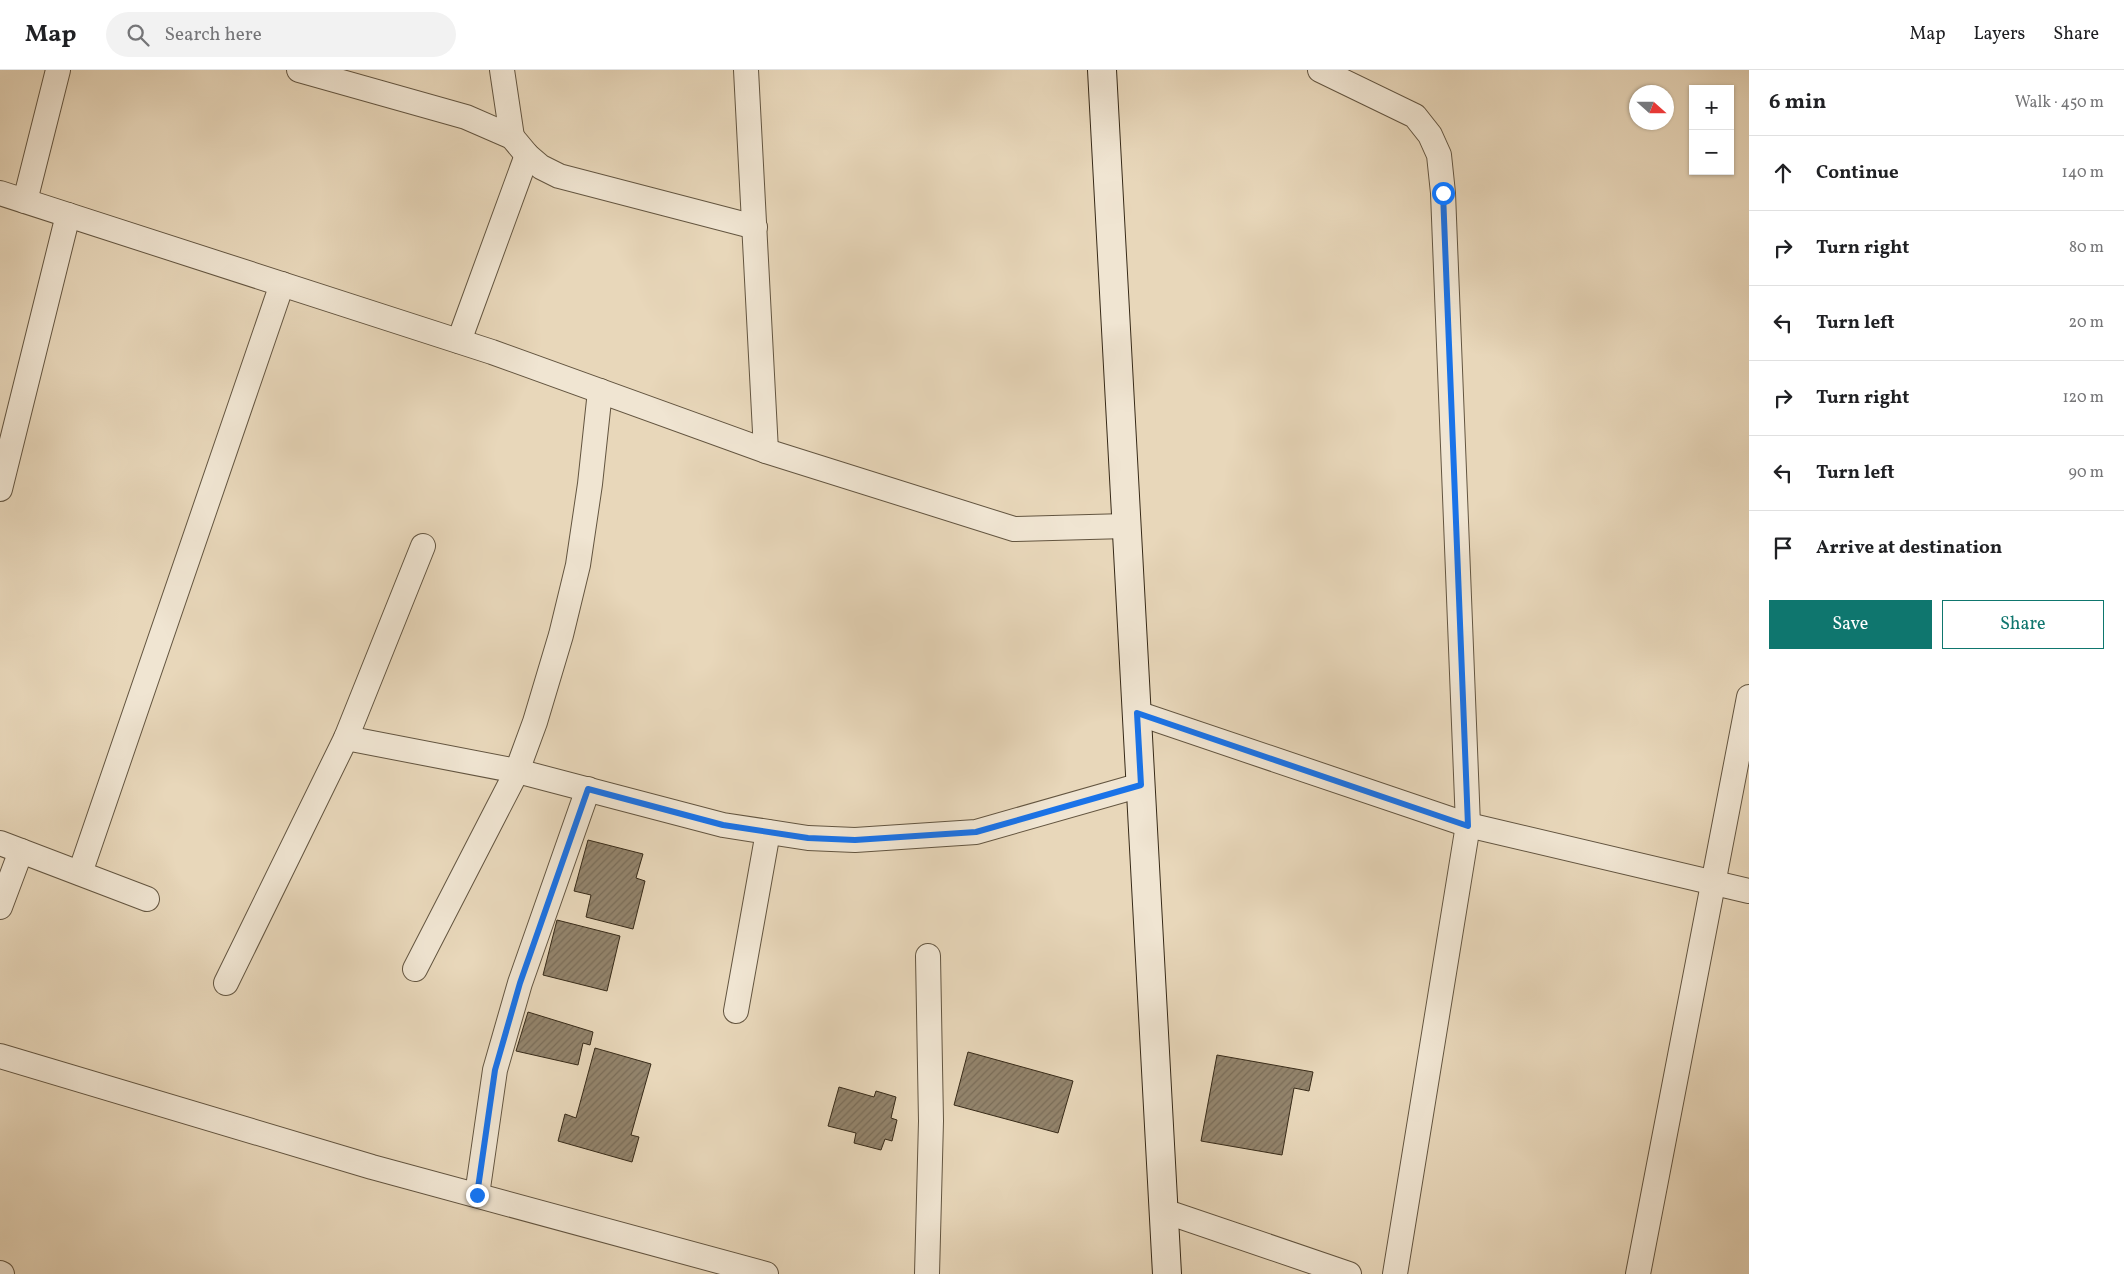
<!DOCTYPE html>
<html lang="en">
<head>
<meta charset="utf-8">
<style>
	body { margin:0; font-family:Vollkorn,serif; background:#f2f2f2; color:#202124 }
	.controls { position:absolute; right:15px; top:15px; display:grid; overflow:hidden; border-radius:0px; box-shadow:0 1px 4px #0004 }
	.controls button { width:45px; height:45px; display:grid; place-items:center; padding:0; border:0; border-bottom:1px solid #e0e0e0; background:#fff; color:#202124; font:25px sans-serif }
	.compass { position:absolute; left:1629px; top:15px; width:45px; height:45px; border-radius:50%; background:#fff; box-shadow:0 1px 4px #0004; rotate:111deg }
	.stop { position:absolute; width:15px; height:15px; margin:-11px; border:4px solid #1a73e8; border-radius:50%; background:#fff }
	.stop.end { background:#1a73e8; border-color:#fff; box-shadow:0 1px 5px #0008 }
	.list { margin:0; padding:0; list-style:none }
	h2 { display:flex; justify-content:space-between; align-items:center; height:65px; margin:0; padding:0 20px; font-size:21px }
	h2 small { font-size:16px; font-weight:400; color:#757577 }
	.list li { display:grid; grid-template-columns:32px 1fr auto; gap:15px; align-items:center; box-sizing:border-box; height:75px; padding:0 20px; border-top:1px solid #e0e0e0 }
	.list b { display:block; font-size:19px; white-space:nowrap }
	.list em { font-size:16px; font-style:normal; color:#757577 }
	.actions { display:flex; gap:10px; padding:15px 20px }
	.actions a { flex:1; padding:11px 0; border:1px solid #0f766e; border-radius:0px; text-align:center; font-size:18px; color:#0f766e }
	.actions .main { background:#0f766e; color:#fff }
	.icon { flex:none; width:28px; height:28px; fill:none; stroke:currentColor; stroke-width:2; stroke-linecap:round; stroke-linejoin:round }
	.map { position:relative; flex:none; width:1749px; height:1204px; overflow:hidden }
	header { display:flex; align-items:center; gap:30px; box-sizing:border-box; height:70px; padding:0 25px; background:#fff; border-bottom:1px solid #e0e0e0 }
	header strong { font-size:24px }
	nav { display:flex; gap:28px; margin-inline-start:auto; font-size:18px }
	.search { width:350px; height:45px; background:#f2f2f2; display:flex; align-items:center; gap:12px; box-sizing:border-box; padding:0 18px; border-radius:28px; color:#757577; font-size:19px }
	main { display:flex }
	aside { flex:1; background:#fff }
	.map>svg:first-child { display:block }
	.building { fill:url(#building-hatch); stroke:#372a18 }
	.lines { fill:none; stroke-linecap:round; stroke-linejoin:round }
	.street-casing { stroke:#635540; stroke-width:26 }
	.secondary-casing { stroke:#372a18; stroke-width:30 }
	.street { stroke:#f0e5d2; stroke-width:24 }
	.secondary { stroke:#f0e5d2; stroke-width:28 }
	.route { stroke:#1a73e8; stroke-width:6 }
</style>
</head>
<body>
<header>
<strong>Map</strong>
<div class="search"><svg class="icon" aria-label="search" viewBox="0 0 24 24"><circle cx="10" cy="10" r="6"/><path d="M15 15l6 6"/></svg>Search here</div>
<nav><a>Map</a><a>Layers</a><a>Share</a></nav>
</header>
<main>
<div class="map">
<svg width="1749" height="1204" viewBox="0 0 1749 1204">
	<defs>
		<pattern id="building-hatch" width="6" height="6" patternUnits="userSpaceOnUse" patternTransform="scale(1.25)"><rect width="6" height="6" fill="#93846c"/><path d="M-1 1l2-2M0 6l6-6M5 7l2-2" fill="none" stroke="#796c58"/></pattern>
	</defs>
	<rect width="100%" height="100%" fill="#e8d7ba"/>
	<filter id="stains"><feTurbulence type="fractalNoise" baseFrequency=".004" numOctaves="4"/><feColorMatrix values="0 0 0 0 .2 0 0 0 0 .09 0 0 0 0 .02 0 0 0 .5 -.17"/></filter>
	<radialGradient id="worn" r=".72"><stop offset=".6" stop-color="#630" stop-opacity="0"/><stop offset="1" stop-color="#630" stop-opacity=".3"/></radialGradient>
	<!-- building -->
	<g class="building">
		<polygon points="588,770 643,784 636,808 645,811 633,859 586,847 591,825 574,821"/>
		<polygon points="557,850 620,866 607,921 543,905"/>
		<polygon points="528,942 593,962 590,975 583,973 578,995 516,981"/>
		<polygon points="595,978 651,994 631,1065 639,1067 632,1092 558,1071 565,1044 576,1048"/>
		<polygon points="968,982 1073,1011 1058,1063 954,1035"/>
		<polygon points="1217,985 1313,1002 1309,1021 1294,1018 1282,1085 1201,1071"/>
		<polygon points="839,1017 874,1027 876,1021 896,1027 891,1048 897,1050 892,1071 885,1069 881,1080 854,1073 856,1063 828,1056"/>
	</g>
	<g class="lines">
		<!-- street casing -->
		<g class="street-casing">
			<g id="street">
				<polyline points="299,0 466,47 512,67 527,85 541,97 559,106 755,157"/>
				<polyline points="502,0 512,67"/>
				<polyline points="746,0 766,381"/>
				<polyline points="1320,0 1415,46 1430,65 1439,85 1443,123 1468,755 1395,1204"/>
				<polyline points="0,123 492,282 766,381 1014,459 1126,456"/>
				<polyline points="25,131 58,0"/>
				<polyline points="459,271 527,85"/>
				<polyline points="0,419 68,145"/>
				<polyline points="1137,643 1468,755 1749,821"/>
				<polyline points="346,668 517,701 723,755 808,768 855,770 976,762 1141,715"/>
				<polyline points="0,773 147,829"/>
				<polyline points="80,803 282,214"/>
				<polyline points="0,837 21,781"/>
				<polyline points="415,899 517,701 535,652 561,565 578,495 590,414 600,321"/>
				<polyline points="226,913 346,668 423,476"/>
				<polyline points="736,941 768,762"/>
				<polyline points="0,986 372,1097 766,1204"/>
				<polyline points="477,1125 495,1000 520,913 588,719"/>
				<polyline points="1164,1141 1349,1204"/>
				<polyline points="0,1203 2,1204"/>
				<polyline points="927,1204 931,1051 928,886"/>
				<polyline points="1638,1204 1749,627"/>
			</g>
		</g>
		<!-- secondary casing -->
		<g class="secondary-casing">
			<polyline id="secondary" points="1102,0 1167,1204"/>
		</g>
		<!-- street -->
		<use href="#street" class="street"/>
		<!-- secondary -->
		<use href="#secondary" class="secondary"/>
	</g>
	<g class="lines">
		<!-- route -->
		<polyline class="route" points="477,1125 495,1000 520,913 588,719 723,755 808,768 855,770 976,762 1141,715 1137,643 1468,756 1443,123"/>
	</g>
	<rect width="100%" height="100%" filter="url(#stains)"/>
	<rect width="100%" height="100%" fill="url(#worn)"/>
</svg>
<div class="controls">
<button>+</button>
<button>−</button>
</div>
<svg class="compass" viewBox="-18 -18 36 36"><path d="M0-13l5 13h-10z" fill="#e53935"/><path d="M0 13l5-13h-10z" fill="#757577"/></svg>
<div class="stop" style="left:1443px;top:123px"></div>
<div class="stop end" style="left:477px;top:1125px"></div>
</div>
<aside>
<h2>6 min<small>Walk · 450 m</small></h2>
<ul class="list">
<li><svg class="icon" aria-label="ahead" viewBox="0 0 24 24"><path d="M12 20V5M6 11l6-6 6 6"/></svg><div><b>Continue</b></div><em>140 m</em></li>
<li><svg class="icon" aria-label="right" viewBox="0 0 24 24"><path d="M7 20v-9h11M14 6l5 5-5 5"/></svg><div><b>Turn right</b></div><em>80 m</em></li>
<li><svg class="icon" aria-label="left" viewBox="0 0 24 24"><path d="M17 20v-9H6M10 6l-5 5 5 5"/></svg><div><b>Turn left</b></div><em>20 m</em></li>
<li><svg class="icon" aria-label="right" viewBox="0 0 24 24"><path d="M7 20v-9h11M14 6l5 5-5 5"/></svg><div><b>Turn right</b></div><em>120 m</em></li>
<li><svg class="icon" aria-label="left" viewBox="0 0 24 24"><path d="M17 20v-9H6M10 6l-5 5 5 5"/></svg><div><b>Turn left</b></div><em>90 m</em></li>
<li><svg class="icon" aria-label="arrive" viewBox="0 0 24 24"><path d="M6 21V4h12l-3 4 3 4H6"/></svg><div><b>Arrive at destination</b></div></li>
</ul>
<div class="actions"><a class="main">Save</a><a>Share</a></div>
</aside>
</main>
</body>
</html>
